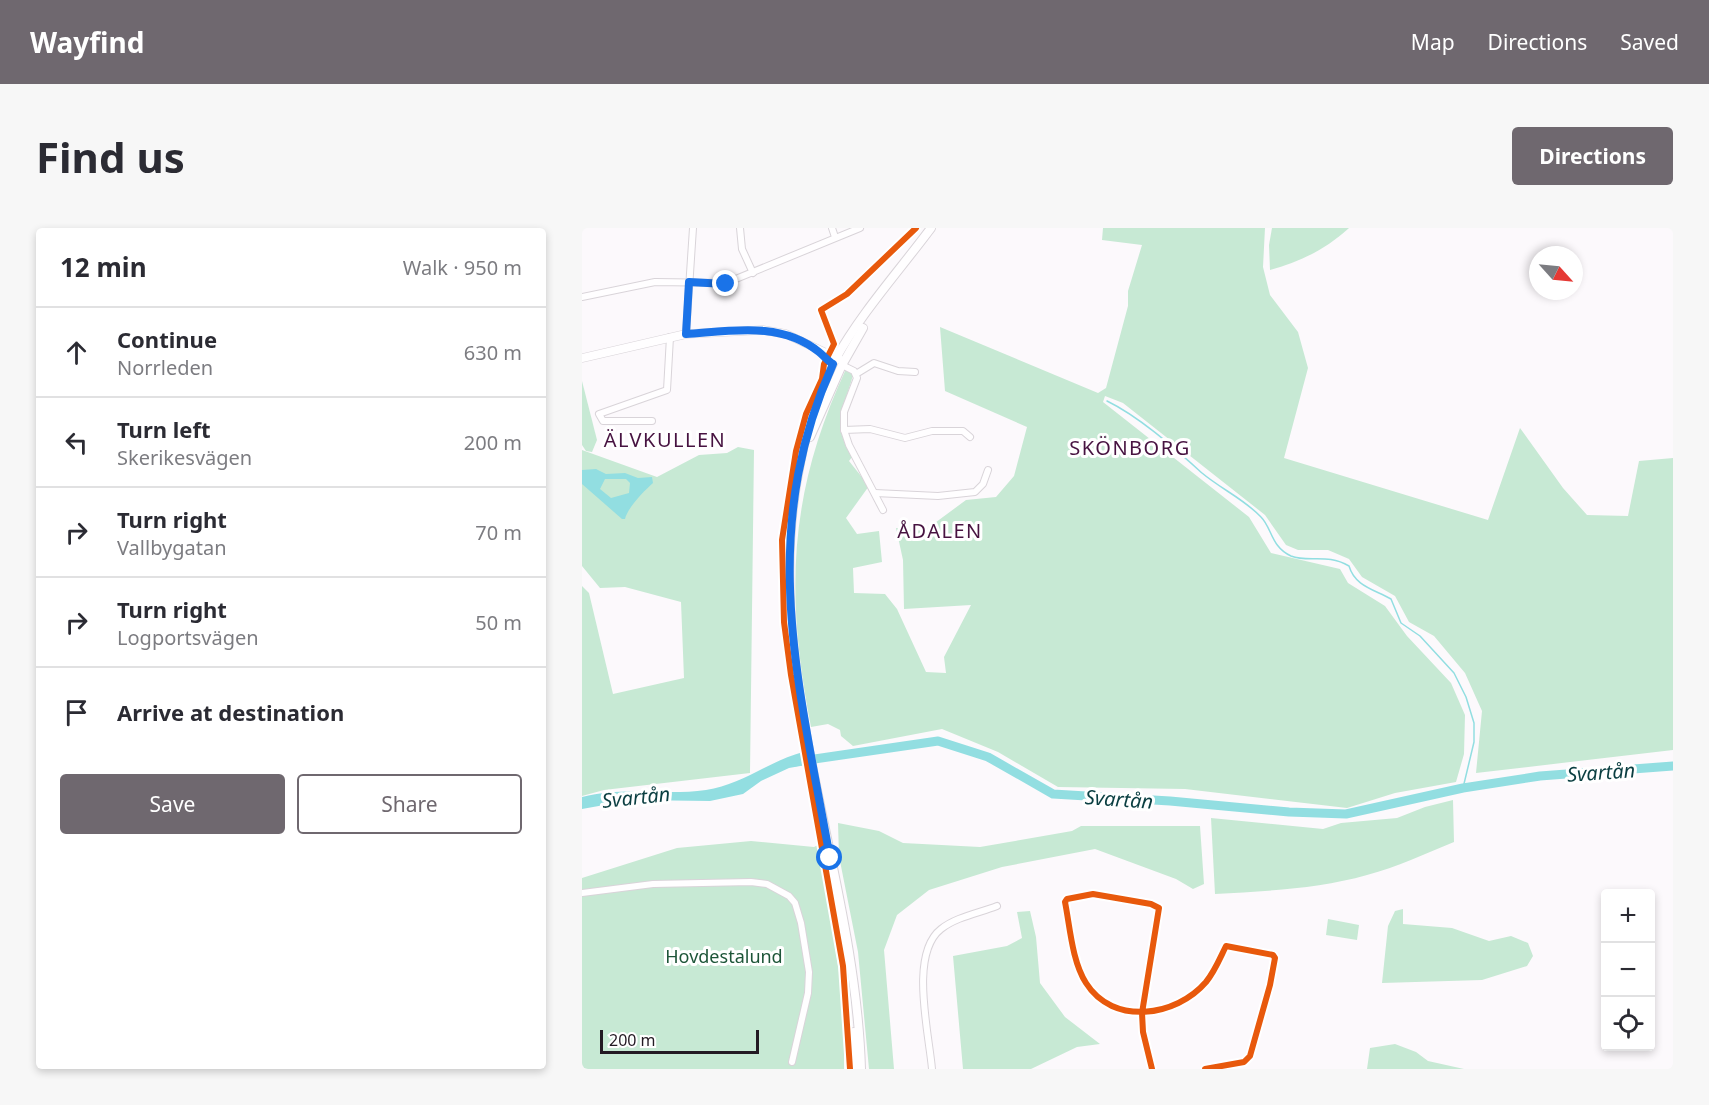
<!DOCTYPE html>
<html lang="en">
<head>
<meta charset="utf-8">
<style>
	body { margin:0; font-family:"Noto Sans",sans-serif; background:#f7f7f7; color:#2b2b33 }
	.controls { position:absolute; right:18px; bottom:18px; display:grid; overflow:hidden; border-radius:6px; box-shadow:0 3px 9px #0003 }
	.controls button { width:54px; height:54px; display:grid; place-items:center; padding:0; border:0; border-bottom:2px solid #e1e1e2; background:#fff; color:#2b2b33; font:30px sans-serif }
	.compass { position:absolute; left:947px; top:18px; width:54px; height:54px; border-radius:50%; background:#fff; box-shadow:0 3px 9px #0003; rotate:117deg }
	.scale { position:absolute; left:18px; bottom:15px; width:159px; box-sizing:border-box; padding-left:6px; border:3px solid #231a23; border-top:0; font-size:16px; line-height:21px; white-space:nowrap; color:#231a23; -webkit-text-stroke:4px #fff; paint-order:stroke }
	.stop { position:absolute; width:18px; height:18px; margin:-14px; border:4px solid #1a73e8; border-radius:50%; background:#fff }
	.stop.end { background:#1a73e8; border-color:#fff; box-shadow:0 2px 6px #0008 }
	.list { margin:0; padding:0; list-style:none }
	h2 { display:flex; justify-content:space-between; align-items:center; height:78px; margin:0; padding:0 24px; font-size:26px }
	h2 small { font-size:20px; font-weight:400; color:#7c7c81 }
	.list li { display:grid; grid-template-columns:39px 1fr auto; gap:18px; align-items:center; box-sizing:border-box; height:90px; padding:0 24px; border-top:2px solid #e1e1e2 }
	.list b { display:block; font-size:22px; white-space:nowrap }
	.list p { margin:0; font-size:20px; white-space:nowrap; color:#7c7c81 }
	.list em { font-size:20px; font-style:normal; color:#7c7c81 }
	.actions { display:flex; gap:12px; padding:18px 24px }
	.actions a { flex:1; padding:14px 0; border:2px solid #6f686f; border-radius:6px; text-align:center; font-size:21px; color:#6f686f }
	.actions .main { background:#6f686f; color:#fff }
	.icon { flex:none; width:33px; height:33px; fill:none; stroke:currentColor; stroke-width:2; stroke-linecap:round; stroke-linejoin:round }
	.map { position:relative; flex:none; width:1091px; height:841px; overflow:hidden; border-radius:6px }
	header { display:flex; align-items:center; gap:36px; box-sizing:border-box; height:84px; padding:0 30px; background:#6f686f; color:#fff }
	header strong { font-size:28px }
	nav { display:flex; gap:33px; margin-inline-start:auto; font-size:21px }
	.intro { display:flex; align-items:center; justify-content:space-between; box-sizing:border-box; height:144px; padding:0 36px }
	h1 { margin:0; font-size:42px }
	.button { padding:15px 27px; border-radius:6px; background:#6f686f; color:#fff; font-size:21px; font-weight:700 }
	main { display:flex; gap:36px; padding:0 36px }
	aside { flex:1; background:#fff; border-radius:6px; box-shadow:0 3px 9px #0003 }
	.map>svg:first-child { display:block }
	.green { fill:#c7e9d4 }
	.water { fill:#92dee1; fill-rule:evenodd }
	.lines { fill:none; stroke-linecap:round; stroke-linejoin:round }
	.stream { stroke:#92dee1; stroke-width:1.5 }
	.river { stroke:#92dee1; stroke-width:9 }
	.minor-casing { stroke:#d9d4d9; stroke-width:8 }
	.tertiary-casing { stroke:#d9d4d9; stroke-width:9 }
	.secondary-casing { stroke:#d9d4d9; stroke-width:10 }
	.minor { stroke:#fffeff; stroke-width:6 }
	.tertiary { stroke:#fffeff; stroke-width:8 }
	.secondary { stroke:#fffeff; stroke-width:8 }
	.cycleway-casing { stroke:#fff; stroke-width:10 }
	.cycleway { stroke:#e8590c; stroke-width:6 }
	.route { stroke:#1a73e8; stroke-width:8 }
	.labels { text-anchor:middle; dominant-baseline:central; stroke-width:6; stroke-linejoin:round; paint-order:stroke }
	.park-label { font-size:18px; fill:#1d5538; stroke:#fff }
	.neighbourhood-label { font-size:20px; letter-spacing:1.5px; fill:#471341; stroke:#fff }
	.water-label { font-size:20px; font-style:italic; fill:#0a3e41; stroke:#fff }
</style>
</head>
<body>
<header>
<strong>Wayfind</strong>
<nav><a>Map</a><a>Directions</a><a>Saved</a></nav>
</header>
<div class="intro"><h1>Find us</h1><a class="button">Directions</a></div>
<main>
<aside>
<h2>12 min<small>Walk · 950 m</small></h2>
<ul class="list">
<li><svg class="icon" aria-label="ahead" viewBox="0 0 24 24"><path d="M12 20V5M6 11l6-6 6 6"/></svg><div><b>Continue</b><p>Norrleden</p></div><em>630 m</em></li>
<li><svg class="icon" aria-label="left" viewBox="0 0 24 24"><path d="M17 20v-9H6M10 6l-5 5 5 5"/></svg><div><b>Turn left</b><p>Skerikesvägen</p></div><em>200 m</em></li>
<li><svg class="icon" aria-label="right" viewBox="0 0 24 24"><path d="M7 20v-9h11M14 6l5 5-5 5"/></svg><div><b>Turn right</b><p>Vallbygatan</p></div><em>70 m</em></li>
<li><svg class="icon" aria-label="right" viewBox="0 0 24 24"><path d="M7 20v-9h11M14 6l5 5-5 5"/></svg><div><b>Turn right</b><p>Logportsvägen</p></div><em>50 m</em></li>
<li><svg class="icon" aria-label="arrive" viewBox="0 0 24 24"><path d="M6 21V4h12l-3 4 3 4H6"/></svg><div><b>Arrive at destination</b></div></li>
</ul>
<div class="actions"><a class="main">Save</a><a>Share</a></div>
</aside>
<div class="map">
<svg width="1091" height="841" viewBox="0 0 1091 841">
	<rect width="100%" height="100%" fill="#fcf9fc"/>
	<!-- green -->
	<g class="green">
		<path d="M521 0H683L681 39 688 67 716 104 726 140 702 230 906 292 938 200 981 260 1005 287 1046 288 1057 233 1091 230V522L894 545 900 483 883 445 852 408 827 394 813 368 780 349 767 331 746 322H716L704 317 683 287 541 175 523 168 521 174 667 289 689 325 758 341 766 355 803 378 825 408 869 455 883 487 882 526 874 554 813 565 765 580 603 561 476 559 416 524 360 501 271 518 259 508 258 502 246 496 229 499C203 366 206 266 264 141L271 147C262 180 250 197 270 229L267 233 287 258 264 290 275 306 297 303 300 334 271 340 272 365 303 366 315 381 344 444 364 445 362 429 389 377 322 381 321 332 314 300 342 303 384 272 414 269 432 248 445 199 363 163 358 99 516 165 524 160 546 78V63L560 17 520 12Z"/>
		<path d="M690 0H767C744 21 718 34 688 42L687 17Z"/>
		<polygon points="0,153 15,212 10,224 4,223 0,217"/>
		<polygon points="156,219 172,222 168,545 22,562 0,568 0,358 7,365 31,466 102,450 99,374 43,359 18,360 0,338 0,222 75,249 117,227 145,225"/>
		<path d="M871 572 872 614C843 626 815 639 785 647 736 661 684 663 633 666L629 590 741 601 759 595 815 590 843 579Z"/>
		<polygon points="256,595 297,603 321,615 398,619 490,603 499,598 618,598 622,656 611,661 594,651 513,621 420,639 347,662 315,687 302,722 312,841 287,841 276,724 257,628"/>
		<polygon points="169,613 232,619 238,616 262,778 262,841 0,841 0,650 95,620"/>
		<polygon points="821,681 821,696 870,700 907,713 929,708 946,715 951,728 945,738 900,752 800,755 806,698 813,683"/>
		<polygon points="448,683 454,709 458,755 483,789 518,816 495,819 449,841 381,841 371,728 425,718 440,710 435,684"/>
		<polygon points="746,691 777,697 775,712 744,707"/>
		<polygon points="813,816 834,824 846,833 882,841 785,841 788,820"/>
	</g>
	<!-- water -->
	<g class="water">
		<path d="M14 241 24 246 43 245 56 250 70 249 71 255C62 263 46 279 43 291H40L0 256V242ZM23 251H44L48 255 47 265 29 270 18 261Z"/>
		<path d="M221 524 224 537 207 540 179 553 161 566 128 573 50 572 0 581V569C43 558 82 568 124 562 160 557 187 533 221 524Z"/>
	</g>
	<g class="lines">
		<!-- stream -->
		<path class="stream" d="M525 173C558 189 592 220 620 245 639 261 662 271 679 289 690 300 689 319 709 328 727 335 745 325 767 338 773 358 791 361 809 371L819 395 838 408 872 445 884 469 892 495V514L881 560"/>
		<!-- river -->
		<polyline class="river" points="212,534 356,513 406,529 471,566 588,573 707,584 764,586 881,560 958,548 1091,538"/>
		<!-- minor casing -->
		<g class="minor-casing">
			<g id="minor">
				<polyline points="158,0 160,21 171,45"/>
				<polyline points="250,0 253,9"/>
				<polyline points="0,69 73,54 144,55 278,0"/>
				<polyline points="104,106 111,0"/>
				<polyline points="260,137 272,143 275,150 262,184 262,202 267,217 301,282"/>
				<polyline points="274,146 292,135 316,143 333,144"/>
				<polyline points="70,193 21,193 17,186 85,162 88,109"/>
				<polyline points="262,202 288,201 323,210 350,203 381,203 388,209"/>
				<polyline points="293,265 356,268 393,264 401,256 406,242"/>
				<polyline points="0,665 71,656 169,654 185,656 207,668 213,675 219,695 227,744 226,765 210,834"/>
				<path d="M350 841C347 805 327 726 359 701 374 689 397 685 415 678"/>
				<path d="M570 841 561 804 560 785 577 680 569 676 511 666 485 671 483 674C488 699 490 733 504 755 531 798 594 789 624 754 633 743 638 730 644 718L691 727 693 730 688 757 668 828 662 834 623 841"/>
			</g>
		</g>
		<!-- tertiary casing -->
		<g class="tertiary-casing">
			<polyline id="tertiary" points="0,130 104,106 181,102 204,106 259,132"/>
		</g>
		<!-- secondary casing -->
		<g class="secondary-casing">
			<g id="secondary">
				<polyline points="228,209 260,137 281,100"/>
				<polyline points="272,804 273,841"/>
				<path d="M279 841C273 638 175 439 218 235 225 199 235 164 253 132 279 85 317 43 349 0"/>
			</g>
		</g>
		<!-- minor -->
		<use href="#minor" class="minor"/>
		<!-- tertiary -->
		<use href="#tertiary" class="tertiary"/>
		<!-- secondary -->
		<use href="#secondary" class="secondary"/>
		<!-- cycleway casing -->
		<g class="cycleway-casing">
			<g id="cycleway">
				<polyline points="268,841 261,738 209,447 202,394 200,312 214,223 224,186 240,151 242,136 252,116 239,82 265,66 334,0"/>
				<path d="M570 841 561 804 560 785 577 680 569 676 511 666 485 671 483 674C488 699 490 733 504 755 531 798 594 789 624 754 633 743 638 730 644 718L691 727 693 730 688 757 668 828 662 834 623 841"/>
			</g>
		</g>
		<!-- cycleway -->
		<use href="#cycleway" class="cycleway"/>
	</g>
	<g class="lines">
		<!-- route -->
		<path class="route" d="M144 56 107 54 104 106C149 103 199 93 237 124 242 128 246 133 251 136 174 307 217 456 248 630"/>
	</g>
	<g class="labels">
		<!-- park labels -->
		<g class="park-label">
			<text x="142" y="728">Hovdestalund</text>
		</g>
		<!-- neighbourhood labels -->
		<g class="neighbourhood-label">
			<text x="83" y="211">ÄLVKULLEN</text>
			<text x="548" y="219">SKÖNBORG</text>
			<text x="358" y="302">ÅDALEN</text>
		</g>
		<!-- water labels -->
		<g class="water-label">
			<text transform="translate(1019 544) rotate(-4)">Svartån</text>
			<text transform="translate(54 569) rotate(-6)">Svartån</text>
			<text transform="translate(537 571) rotate(4)">Svartån</text>
		</g>
	</g>
</svg>
<div class="controls">
<button>+</button>
<button>−</button>
<button><svg class="icon" aria-label="locate" viewBox="0 0 24 24"><circle cx="12" cy="12" r="6"/><path d="M12 2v4M12 18v4M2 12h4M18 12h4"/></svg></button>
</div>
<svg class="compass" viewBox="-18 -18 36 36"><path d="M0-13l5 13h-10z" fill="#e53935"/><path d="M0 13l5-13h-10z" fill="#7c7c81"/></svg>
<div class="scale">200 m</div>
<div class="stop" style="left:248px;top:630px"></div>
<div class="stop end" style="left:144px;top:56px"></div>
</div>
</main>
</body>
</html>
